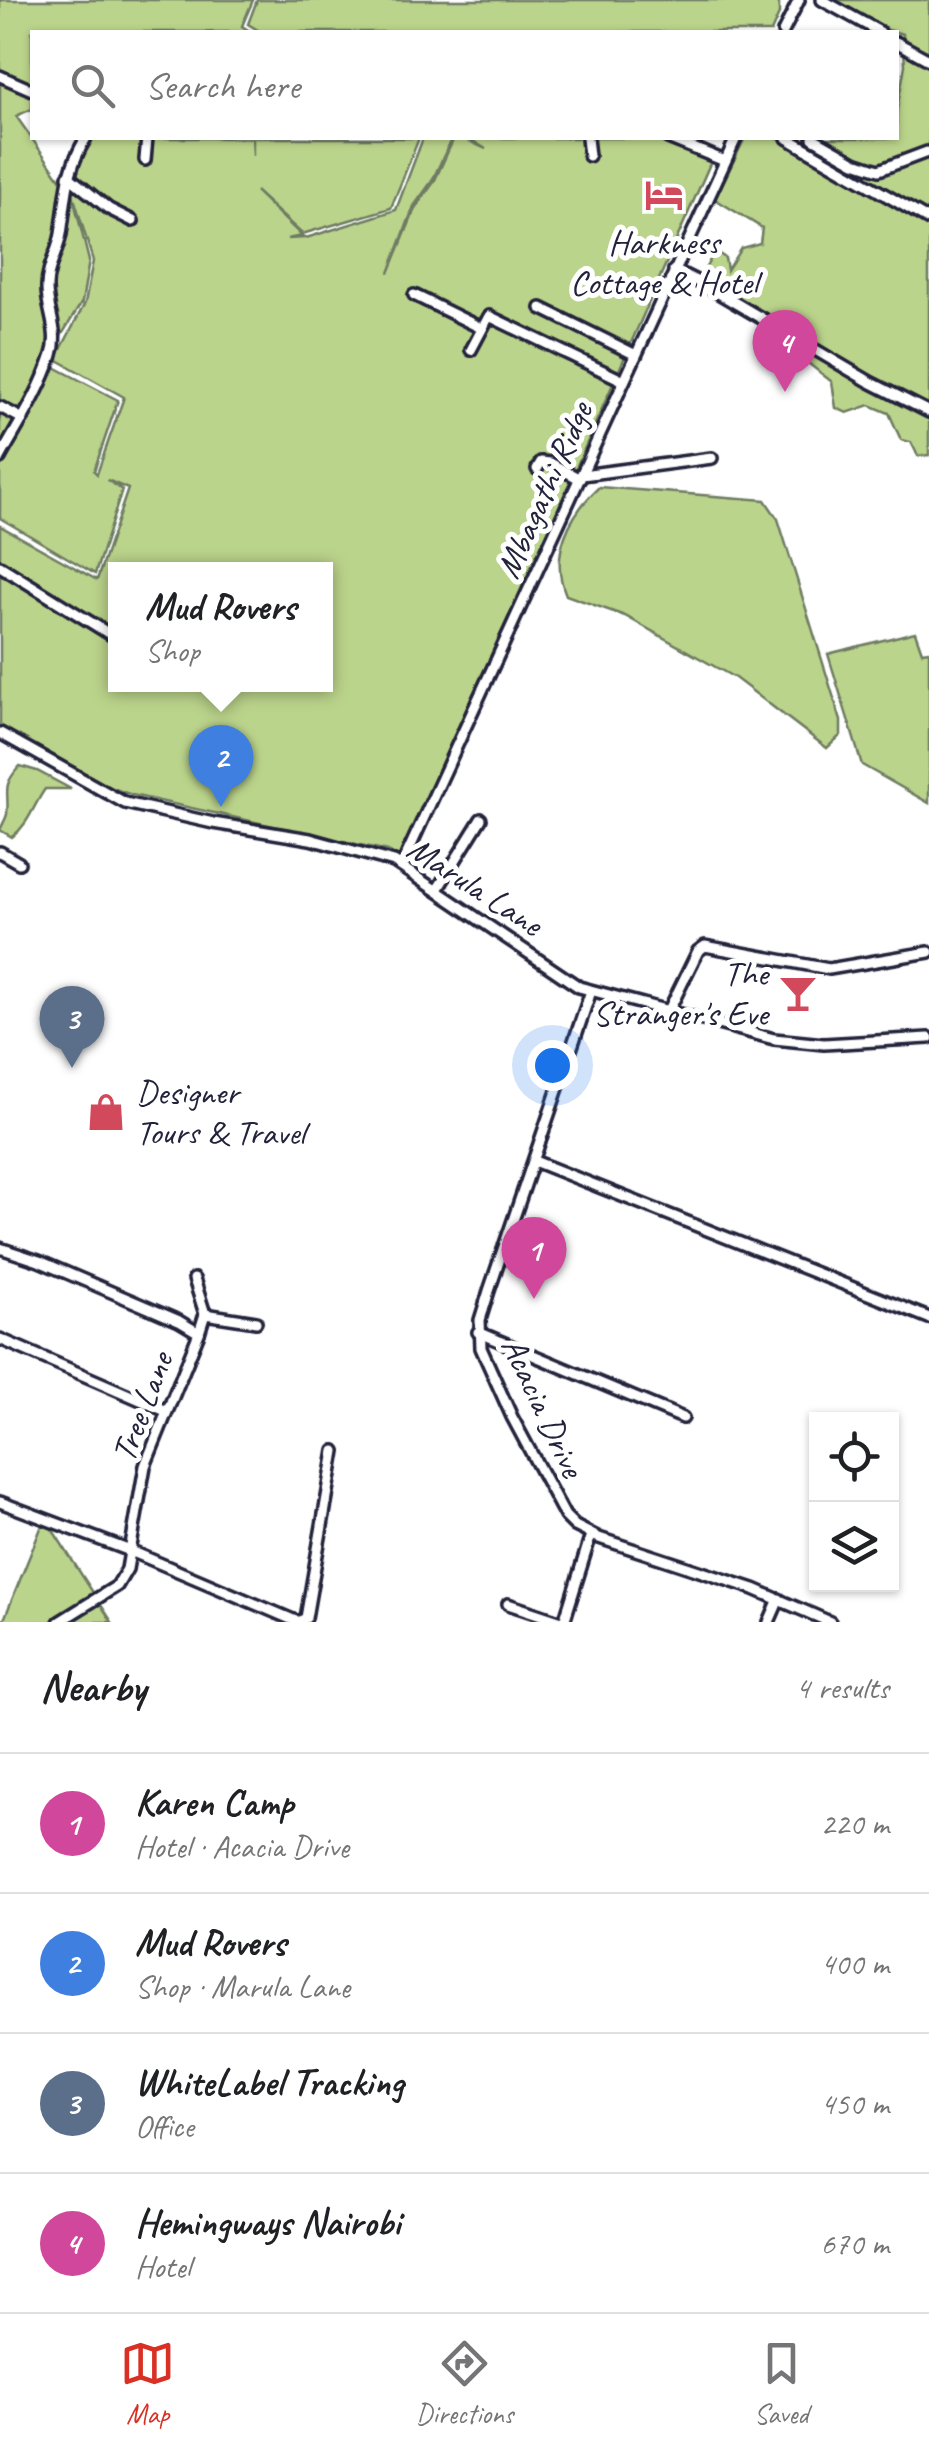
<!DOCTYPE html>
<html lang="en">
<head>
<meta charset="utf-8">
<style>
	body { margin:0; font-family:Caveat,sans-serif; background:#f6f6f6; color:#202124 }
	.controls { position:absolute; right:30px; bottom:30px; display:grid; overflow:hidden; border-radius:0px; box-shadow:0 2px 8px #0004 }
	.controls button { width:90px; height:90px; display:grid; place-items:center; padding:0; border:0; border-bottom:2px solid #e0e0e0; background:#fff; color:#202124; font:50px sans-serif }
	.you { position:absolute; left:552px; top:1065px; width:35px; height:35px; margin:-25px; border:8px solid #fff; border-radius:50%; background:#1a73e8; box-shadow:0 0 0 15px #1a73e833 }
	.badge { display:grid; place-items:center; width:65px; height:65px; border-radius:50%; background:#d93025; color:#fff; font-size:32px; font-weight:700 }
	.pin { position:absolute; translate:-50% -82px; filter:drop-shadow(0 2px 5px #0008) }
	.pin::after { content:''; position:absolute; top:52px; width:35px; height:30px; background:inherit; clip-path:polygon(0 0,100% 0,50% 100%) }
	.popup { position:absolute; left:108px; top:562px; width:225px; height:130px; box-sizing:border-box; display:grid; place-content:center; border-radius:0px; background:#fff; filter:drop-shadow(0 2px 8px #0005); font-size:32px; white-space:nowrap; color:#757577 }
	.popup b { font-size:38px; color:#202124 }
	.popup::after { content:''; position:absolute; left:50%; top:100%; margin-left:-20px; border:20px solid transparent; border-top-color:#fff }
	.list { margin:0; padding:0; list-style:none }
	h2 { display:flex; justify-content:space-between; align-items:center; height:130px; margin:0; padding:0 40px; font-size:42px }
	h2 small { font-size:32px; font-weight:400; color:#757577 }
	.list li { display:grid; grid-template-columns:65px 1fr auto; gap:30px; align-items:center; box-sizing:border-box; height:140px; padding:0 40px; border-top:2px solid #e0e0e0 }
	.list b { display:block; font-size:38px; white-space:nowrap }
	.list p { margin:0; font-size:32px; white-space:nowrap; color:#757577 }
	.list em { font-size:32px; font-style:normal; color:#757577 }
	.icon { flex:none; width:55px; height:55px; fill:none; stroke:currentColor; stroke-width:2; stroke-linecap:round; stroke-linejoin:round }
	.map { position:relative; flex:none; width:929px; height:1622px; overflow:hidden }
	.search { position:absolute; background:#fff; box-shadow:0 2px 8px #0004; left:30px; right:30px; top:30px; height:110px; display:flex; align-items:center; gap:25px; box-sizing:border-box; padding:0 35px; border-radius:0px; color:#757577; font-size:38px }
	.sheet { height:690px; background:#fff }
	nav { display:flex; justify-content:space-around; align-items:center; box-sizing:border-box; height:140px; border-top:2px solid #e0e0e0; background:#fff; font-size:28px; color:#757577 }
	nav a { display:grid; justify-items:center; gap:5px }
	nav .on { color:#d93025 }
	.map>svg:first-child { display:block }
	.green { fill:#bbd48b; stroke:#6e7b63; stroke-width:2.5; fill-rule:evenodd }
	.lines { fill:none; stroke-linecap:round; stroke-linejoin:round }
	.street-casing { stroke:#22223b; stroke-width:16 }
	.street { stroke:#fff; stroke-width:9 }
	.labels { text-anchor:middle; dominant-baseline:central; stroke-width:10; stroke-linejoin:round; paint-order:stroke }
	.poi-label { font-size:35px; fill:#22223b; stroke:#fff }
	.street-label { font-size:35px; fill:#22223b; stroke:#fff }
</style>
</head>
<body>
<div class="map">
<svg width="929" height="1622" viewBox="0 0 929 1622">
	<rect width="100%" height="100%" fill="#fff"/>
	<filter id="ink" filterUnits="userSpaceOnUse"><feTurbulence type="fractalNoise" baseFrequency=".01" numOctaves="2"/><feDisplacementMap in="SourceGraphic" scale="20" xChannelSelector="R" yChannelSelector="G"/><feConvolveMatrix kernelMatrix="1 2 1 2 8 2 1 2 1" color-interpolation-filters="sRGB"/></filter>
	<g filter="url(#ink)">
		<!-- green -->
		<g class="green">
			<path d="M0 0H253L242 26 251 32H32V109L16 116 73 197 89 261 82 302 45 362 118 400 94 471 97 474 124 397 56 359 85 303 93 261 70 184 76 162 89 138H252L253 156V138H419L391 208 302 234 255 191 302 236 287 239 306 238 396 210 423 138H452L432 181 414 206 389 273 416 207 434 182 454 138H463L486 149 468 138H690L716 150 549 529 399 857 388 851 132 795 112 788 0 725V526L97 580 128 489 107 480 122 490 95 574 0 518ZM116 570H326V684H116Z"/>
			<polygon points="257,0 779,0 779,14 771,32 261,32 248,24"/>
			<polygon points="834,0 929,0 929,455 918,456 911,442 901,440 889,413 870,405 847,413 836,408 832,382 799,356 791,332 701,276 715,251 725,258 727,270 741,248 760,243 762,228 715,199 745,138 802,138 809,141 828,138 896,138 897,110 905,65 903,34 874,26"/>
			<path d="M599 487 765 500 778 519 841 721V735L827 748 735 678 625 616 566 595C549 555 569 515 599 487Z"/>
			<polygon points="915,632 922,652 929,651 929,803 862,765 828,654"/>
			<path d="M20 766 37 771 71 789H45C33 806 29 824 12 837L0 830C2 825 6 819 7 814 10 791 0 788 20 766Z"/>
			<polygon points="45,1518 112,1622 3,1622"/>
		</g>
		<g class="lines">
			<!-- street casing -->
			<g class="street-casing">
				<g id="street">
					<polyline points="822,0 880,32"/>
					<polyline points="783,32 799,0"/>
					<polyline points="896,42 929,60"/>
					<polyline points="0,76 32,90"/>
					<polyline points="587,138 589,156"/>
					<polyline points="668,138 725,161"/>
					<polyline points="787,138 929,220"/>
					<polyline points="813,138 855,162 879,170 927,152"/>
					<polyline points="145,160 147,138"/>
					<polyline points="68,176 109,209 133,221"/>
					<polyline points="674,270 710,288 870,382 929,412"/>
					<polyline points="414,295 481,328"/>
					<polyline points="541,308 636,355"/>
					<polyline points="471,350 489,316 624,381"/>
					<polyline points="0,407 23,419"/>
					<path d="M0 458C19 424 40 392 52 355 60 331 46 309 47 286 47 267 58 252 61 234 67 196 65 172 86 138"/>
					<polyline points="537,469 541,462 550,463 580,479"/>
					<polyline points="582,475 712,458"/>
					<polyline points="0,566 116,638"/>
					<polyline points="0,733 125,803 213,823 310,839 394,862 579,987 774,1039 824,1044 929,1038"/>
					<polyline points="0,852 19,863"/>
					<polyline points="402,865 736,138"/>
					<polyline points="437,890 481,819"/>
					<polyline points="591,991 489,1291 480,1320 481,1348 512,1417 565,1516 575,1526 599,1538 754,1589 830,1622"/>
					<polyline points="669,1010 698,951 705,946 829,969 929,952"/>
					<polyline points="534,1161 929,1318"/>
					<polyline points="0,1248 39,1261 179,1321 199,1333 145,1466 127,1569 117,1586 59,1622"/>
					<polyline points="194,1279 205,1314 199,1333"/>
					<polyline points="205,1314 256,1322"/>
					<polyline points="478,1332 683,1418"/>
					<polyline points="0,1339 166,1411"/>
					<polyline points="0,1502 133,1552 298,1622 306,1618 335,1451"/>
					<polyline points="508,1604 562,1622"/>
					<polyline points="564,1622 591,1535"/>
					<polyline points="769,1622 779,1599"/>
				</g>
			</g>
			<!-- street -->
			<use href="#street" class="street"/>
		</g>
	</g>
	<!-- icons -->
	<defs>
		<g id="hotel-bare" transform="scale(3)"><path d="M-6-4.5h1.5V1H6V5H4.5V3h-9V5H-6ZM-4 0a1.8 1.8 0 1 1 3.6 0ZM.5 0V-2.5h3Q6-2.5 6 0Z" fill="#d1495b" stroke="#fff" stroke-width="2.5" paint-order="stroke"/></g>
		<g id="bar-bare" transform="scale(3)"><path d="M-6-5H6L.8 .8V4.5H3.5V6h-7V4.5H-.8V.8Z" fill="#d1495b" stroke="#fff" stroke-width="2.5" paint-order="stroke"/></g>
		<g id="shop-bare" transform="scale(3)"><path d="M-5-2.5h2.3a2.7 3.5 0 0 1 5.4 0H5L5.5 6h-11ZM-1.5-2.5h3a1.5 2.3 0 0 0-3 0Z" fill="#d1495b" stroke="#fff" stroke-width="2.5" paint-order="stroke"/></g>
	</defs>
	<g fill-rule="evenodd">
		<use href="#hotel-bare" x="664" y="195"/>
		<use href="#bar-bare" x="798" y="993"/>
		<use href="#shop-bare" x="106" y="1112"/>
	</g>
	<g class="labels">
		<!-- poi labels -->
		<g class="poi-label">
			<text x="664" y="242">Harkness<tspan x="664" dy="40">Cottage &amp; Hotel</tspan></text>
			<text x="768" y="973" text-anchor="end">The<tspan x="768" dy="40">Stranger's Eve</tspan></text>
			<text x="136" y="1092" text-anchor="start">Designer<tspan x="136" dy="40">Tours &amp; Travel</tspan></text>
		</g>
		<!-- street labels -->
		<g class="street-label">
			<text transform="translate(544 490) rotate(-66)">Mbagathi Ridge</text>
			<text transform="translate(475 886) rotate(33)">Marula Lane</text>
			<text transform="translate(142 1407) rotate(-69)">Tree Lane</text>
			<text transform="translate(543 1407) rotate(65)">Acacia Drive</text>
		</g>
	</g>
</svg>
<div class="controls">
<button><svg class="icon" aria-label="locate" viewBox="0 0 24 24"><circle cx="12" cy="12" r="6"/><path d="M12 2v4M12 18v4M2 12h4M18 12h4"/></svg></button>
<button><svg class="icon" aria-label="layers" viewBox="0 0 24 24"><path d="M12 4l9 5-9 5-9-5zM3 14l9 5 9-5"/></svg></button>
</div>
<div class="you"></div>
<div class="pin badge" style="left:534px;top:1299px;background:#d1479c">1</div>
<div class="pin badge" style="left:221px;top:807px;background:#3f7fe0">2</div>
<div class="popup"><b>Mud Rovers</b>Shop</div>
<div class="pin badge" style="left:72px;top:1068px;background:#5c6f8a">3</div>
<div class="pin badge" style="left:785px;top:392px;background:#d1479c">4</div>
<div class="search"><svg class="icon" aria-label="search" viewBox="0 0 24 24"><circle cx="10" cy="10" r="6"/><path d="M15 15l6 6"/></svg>Search here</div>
</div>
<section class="sheet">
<h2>Nearby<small>4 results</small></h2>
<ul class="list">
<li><span class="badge" style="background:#d1479c">1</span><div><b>Karen Camp</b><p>Hotel · Acacia Drive</p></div><em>220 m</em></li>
<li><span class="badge" style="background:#3f7fe0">2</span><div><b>Mud Rovers</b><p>Shop · Marula Lane</p></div><em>400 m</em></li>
<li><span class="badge" style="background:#5c6f8a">3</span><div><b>WhiteLabel Tracking</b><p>Office</p></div><em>450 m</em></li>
<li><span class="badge" style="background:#d1479c">4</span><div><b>Hemingways Nairobi</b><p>Hotel</p></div><em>670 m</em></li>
</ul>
</section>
<nav>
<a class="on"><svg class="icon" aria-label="map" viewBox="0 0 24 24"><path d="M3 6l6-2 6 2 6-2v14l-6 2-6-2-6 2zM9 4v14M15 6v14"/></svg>Map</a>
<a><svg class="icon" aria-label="directions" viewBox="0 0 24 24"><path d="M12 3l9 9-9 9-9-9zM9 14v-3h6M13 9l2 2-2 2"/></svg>Directions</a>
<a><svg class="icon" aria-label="saved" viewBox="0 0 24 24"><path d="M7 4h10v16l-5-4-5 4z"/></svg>Saved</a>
</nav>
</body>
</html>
